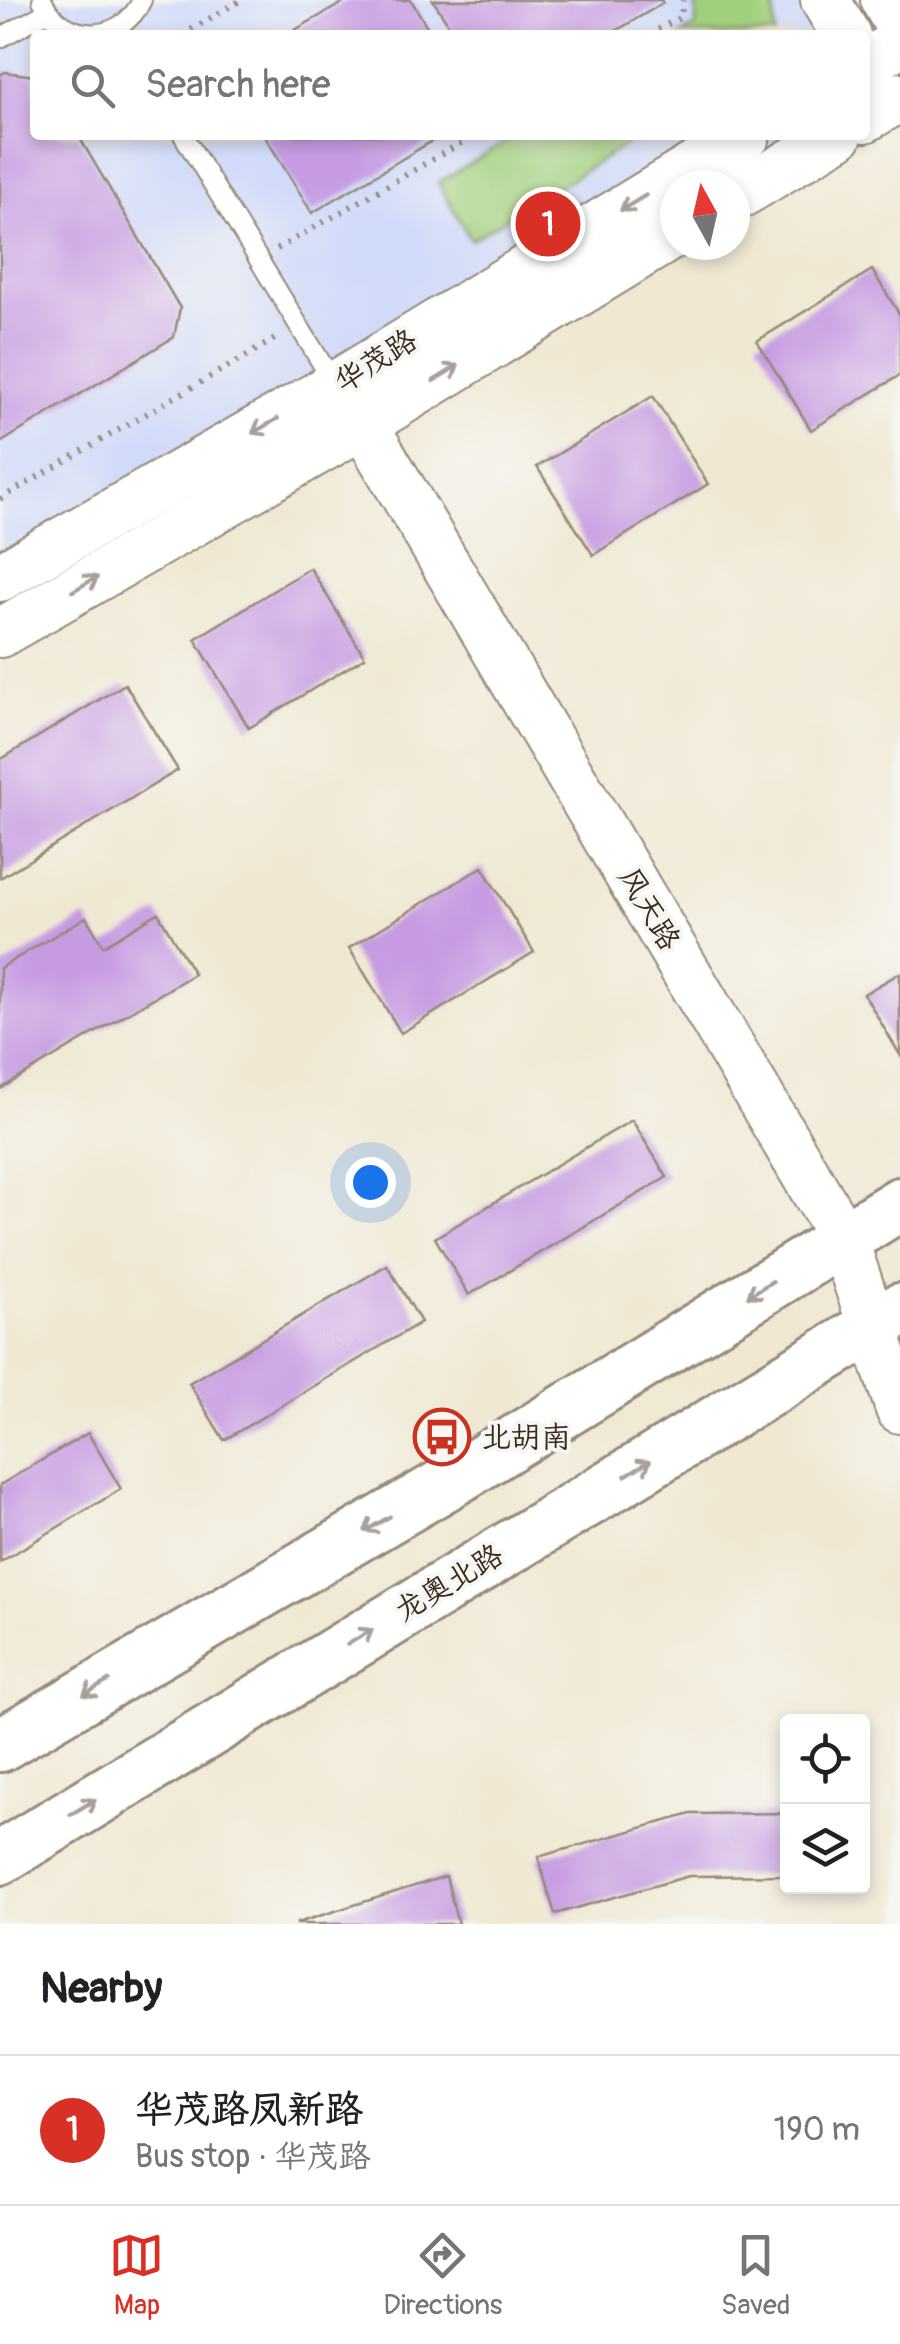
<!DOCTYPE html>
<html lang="en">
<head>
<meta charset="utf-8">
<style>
	body { margin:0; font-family:Pangolin,"LXGW WenKai TC",sans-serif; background:#f6f6f6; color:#202124 }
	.controls { position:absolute; right:30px; bottom:30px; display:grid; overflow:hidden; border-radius:10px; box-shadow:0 5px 15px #0003 }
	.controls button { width:90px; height:90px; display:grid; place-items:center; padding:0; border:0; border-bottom:2px solid #e0e0e0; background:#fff; color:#202124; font:50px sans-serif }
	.compass { position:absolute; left:660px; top:170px; width:90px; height:90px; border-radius:50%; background:#fff; box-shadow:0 5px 15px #0003; rotate:352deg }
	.you { position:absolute; left:370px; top:1182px; width:35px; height:35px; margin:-25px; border:8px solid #fff; border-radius:50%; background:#1a73e8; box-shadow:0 0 0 15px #1a73e833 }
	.badge { display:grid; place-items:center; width:65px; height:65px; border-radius:50%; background:#d93025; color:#fff; font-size:32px; font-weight:700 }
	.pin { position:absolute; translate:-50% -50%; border:5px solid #fff; box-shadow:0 2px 10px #0006 }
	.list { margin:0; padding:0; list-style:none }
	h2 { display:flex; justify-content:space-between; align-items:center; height:130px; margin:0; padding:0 40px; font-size:42px }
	h2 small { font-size:32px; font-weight:400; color:#757577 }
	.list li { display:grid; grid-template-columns:65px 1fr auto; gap:30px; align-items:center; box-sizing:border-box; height:150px; padding:0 40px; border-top:2px solid #e0e0e0 }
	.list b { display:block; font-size:38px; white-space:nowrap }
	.list p { margin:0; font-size:32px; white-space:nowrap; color:#757577 }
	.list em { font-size:32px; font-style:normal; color:#757577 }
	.icon { flex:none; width:55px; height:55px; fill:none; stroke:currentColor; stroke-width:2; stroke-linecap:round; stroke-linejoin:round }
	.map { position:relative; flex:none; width:900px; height:1924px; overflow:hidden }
	.search { position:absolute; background:#fff; box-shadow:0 5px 15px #0003; left:30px; right:30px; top:30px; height:110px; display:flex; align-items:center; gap:25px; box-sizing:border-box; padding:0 35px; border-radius:10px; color:#757577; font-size:38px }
	.sheet { height:280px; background:#fff }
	nav { display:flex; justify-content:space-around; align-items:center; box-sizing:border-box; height:140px; border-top:2px solid #e0e0e0; background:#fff; font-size:28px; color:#757577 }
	nav a { display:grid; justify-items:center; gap:5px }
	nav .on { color:#d93025 }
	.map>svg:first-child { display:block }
	.built { fill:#d0daf9 }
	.green { fill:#a2cf7d; stroke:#6e7c4e; stroke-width:2.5 }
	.building { fill:#c69be2 }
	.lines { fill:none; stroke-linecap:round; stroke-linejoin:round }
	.lane-casing { stroke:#968978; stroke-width:22 }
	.secondary-casing { stroke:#968978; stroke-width:52 }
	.primary-casing { stroke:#968978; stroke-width:58 }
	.path { stroke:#968978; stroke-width:6; stroke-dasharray:2.5 8; stroke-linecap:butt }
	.lane { stroke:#fff; stroke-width:18 }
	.secondary { stroke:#fff; stroke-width:48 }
	.primary { stroke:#fff; stroke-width:52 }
	.oneway { stroke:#a79f9a }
	.labels { text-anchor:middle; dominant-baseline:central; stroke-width:8; stroke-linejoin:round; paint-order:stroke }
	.street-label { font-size:30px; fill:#3b2a1e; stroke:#f6f6f2 }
	.poi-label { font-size:30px; fill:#3b2a1e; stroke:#f6f6f2; text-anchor:start }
</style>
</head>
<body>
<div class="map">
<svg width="900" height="1924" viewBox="0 0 900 1924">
	<rect width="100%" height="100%" fill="#f6f6f2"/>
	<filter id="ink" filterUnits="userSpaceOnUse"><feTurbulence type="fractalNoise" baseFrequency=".01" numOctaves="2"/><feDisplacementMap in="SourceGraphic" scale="20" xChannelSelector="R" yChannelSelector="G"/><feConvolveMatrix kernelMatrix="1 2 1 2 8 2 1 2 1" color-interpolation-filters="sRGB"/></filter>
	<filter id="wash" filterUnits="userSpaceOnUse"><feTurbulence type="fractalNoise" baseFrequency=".0048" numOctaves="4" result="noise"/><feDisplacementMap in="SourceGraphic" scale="40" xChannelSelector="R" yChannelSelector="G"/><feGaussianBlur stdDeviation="2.25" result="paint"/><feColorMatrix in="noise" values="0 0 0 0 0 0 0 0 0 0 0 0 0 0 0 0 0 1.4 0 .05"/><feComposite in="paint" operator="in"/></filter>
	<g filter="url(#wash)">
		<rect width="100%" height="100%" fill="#f0e8d3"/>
		<!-- built -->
		<polygon class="built" points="0,0 900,0 900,78 865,99 865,35 35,35 35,135 808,135 728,185 675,185 675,218 0,639"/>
		<!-- green -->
		<g class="green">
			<polygon points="696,0 774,0 775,35 681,35 696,26"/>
			<polygon points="517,135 642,135 471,240 438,183"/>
		</g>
		<g id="blocks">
			<!-- building -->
			<g class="building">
				<polygon points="348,0 411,0 432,35 286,35"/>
				<polygon points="433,0 661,0 663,3 609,35 455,35"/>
				<polygon points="5,72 35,76 35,135 78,135 180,308 174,337 0,443 0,75"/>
				<polygon points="264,135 442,135 312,213"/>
				<polygon points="872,270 900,315 900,375 811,430 757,341"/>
				<polygon points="653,396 708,484 593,555 537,467"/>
				<polygon points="310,568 365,657 249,728 195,639"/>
				<polygon points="125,684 178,770 0,878 0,760"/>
				<polygon points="482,867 534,952 401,1033 349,948"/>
				<polygon points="158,913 194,974 0,1089 0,968 86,917 103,946"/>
				<polygon points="900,973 900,1055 864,994"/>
				<polygon points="632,1120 667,1177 469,1295 435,1238"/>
				<polygon points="387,1265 421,1322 224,1440 189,1383"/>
				<polygon points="88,1433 121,1489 0,1562 0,1485"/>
				<polygon points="788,1813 788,1875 689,1876 555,1914 538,1857 691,1814"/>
				<polygon points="446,1876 458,1924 297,1924 297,1923"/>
			</g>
		</g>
	</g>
	<g filter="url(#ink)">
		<use href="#blocks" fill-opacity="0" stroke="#968978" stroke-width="2.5"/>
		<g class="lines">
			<!-- lane casing -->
			<g class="lane-casing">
				<g id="lane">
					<path d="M42 0C63 44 121 45 142 0"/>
					<polyline points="0,38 47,12"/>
					<polyline points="183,135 333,382"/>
				</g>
			</g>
			<!-- secondary casing -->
			<g class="secondary-casing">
				<g id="secondary">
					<polyline points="825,0 846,35"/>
					<polyline points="885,0 900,26"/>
					<polyline points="865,64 900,42"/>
					<polyline points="865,118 900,97"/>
					<polyline points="735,197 838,135"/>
					<polyline points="363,424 843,1238 900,1409"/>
					<polyline points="0,577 335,386 746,135"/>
					<polyline points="0,633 363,424 675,233"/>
				</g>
			</g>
			<!-- primary casing -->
			<g class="primary-casing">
				<g id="primary">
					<polyline points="0,1745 461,1475 900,1204"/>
					<polyline points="0,1858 900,1310"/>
				</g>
			</g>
			<!-- path -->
			<g class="path">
				<polyline points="182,35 241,0"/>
				<polyline points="649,35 681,17 683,0"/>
				<polyline points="277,249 475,135"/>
				<polyline points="0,499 280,336"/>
			</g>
			<!-- lane -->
			<use href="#lane" class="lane"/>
			<!-- secondary -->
			<use href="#secondary" class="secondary"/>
			<!-- primary -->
			<use href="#primary" class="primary"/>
		</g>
		<!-- one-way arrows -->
		<defs><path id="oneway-shaft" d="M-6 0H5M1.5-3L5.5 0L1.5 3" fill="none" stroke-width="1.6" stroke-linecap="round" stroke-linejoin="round" transform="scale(2.5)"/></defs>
		<g class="oneway">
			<use href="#oneway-shaft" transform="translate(633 203) rotate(149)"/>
			<use href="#oneway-shaft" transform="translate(446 373) rotate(-32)"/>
			<use href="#oneway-shaft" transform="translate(265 426) rotate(150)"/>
			<use href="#oneway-shaft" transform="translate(85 584) rotate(-30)"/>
			<use href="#oneway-shaft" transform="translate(760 1289) rotate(148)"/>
			<use href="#oneway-shaft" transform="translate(638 1468) rotate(-31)"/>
			<use href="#oneway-shaft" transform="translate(377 1524) rotate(150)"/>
			<use href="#oneway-shaft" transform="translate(360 1637) rotate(-31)"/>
			<use href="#oneway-shaft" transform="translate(96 1688) rotate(150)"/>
			<use href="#oneway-shaft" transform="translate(83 1807) rotate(-31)"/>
		</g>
	</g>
	<!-- icons -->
	<defs>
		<g id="bus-ring" transform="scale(2.875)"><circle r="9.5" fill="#f6f6f2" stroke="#c8321e" stroke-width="1.5"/><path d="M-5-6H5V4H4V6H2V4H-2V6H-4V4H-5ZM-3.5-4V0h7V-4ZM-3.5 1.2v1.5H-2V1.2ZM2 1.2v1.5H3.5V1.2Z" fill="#c8321e"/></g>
	</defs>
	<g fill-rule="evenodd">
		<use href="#bus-ring" x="442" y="1437"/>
	</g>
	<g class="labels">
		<!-- street labels -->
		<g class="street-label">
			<text transform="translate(376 361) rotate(-32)">华茂路</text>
			<text transform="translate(649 909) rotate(59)">风天路</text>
			<text transform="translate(449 1583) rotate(-31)">龙奥北路</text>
		</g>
		<!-- poi labels -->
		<g class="poi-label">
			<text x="481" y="1437">北胡南</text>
		</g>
	</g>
</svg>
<div class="controls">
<button><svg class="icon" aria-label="locate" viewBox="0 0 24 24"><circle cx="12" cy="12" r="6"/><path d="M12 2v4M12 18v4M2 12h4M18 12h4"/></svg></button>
<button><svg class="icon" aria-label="layers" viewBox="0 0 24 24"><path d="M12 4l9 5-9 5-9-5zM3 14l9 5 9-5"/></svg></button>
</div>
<svg class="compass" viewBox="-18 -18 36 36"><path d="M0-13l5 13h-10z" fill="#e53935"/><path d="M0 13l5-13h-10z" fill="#757577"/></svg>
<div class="you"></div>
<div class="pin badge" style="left:548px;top:224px">1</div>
<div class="search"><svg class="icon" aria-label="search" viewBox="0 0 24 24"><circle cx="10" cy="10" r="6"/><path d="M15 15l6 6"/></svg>Search here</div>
</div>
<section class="sheet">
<h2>Nearby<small></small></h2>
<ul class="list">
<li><span class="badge">1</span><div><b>华茂路凤新路</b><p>Bus stop · 华茂路</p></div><em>190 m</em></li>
</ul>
</section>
<nav>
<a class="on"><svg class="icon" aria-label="map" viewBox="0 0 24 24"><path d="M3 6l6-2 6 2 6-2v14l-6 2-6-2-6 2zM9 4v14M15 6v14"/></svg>Map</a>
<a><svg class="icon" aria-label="directions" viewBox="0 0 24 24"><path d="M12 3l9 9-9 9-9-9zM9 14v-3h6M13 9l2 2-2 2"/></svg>Directions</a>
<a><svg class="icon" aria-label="saved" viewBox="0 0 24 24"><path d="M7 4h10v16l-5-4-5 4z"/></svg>Saved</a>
</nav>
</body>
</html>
